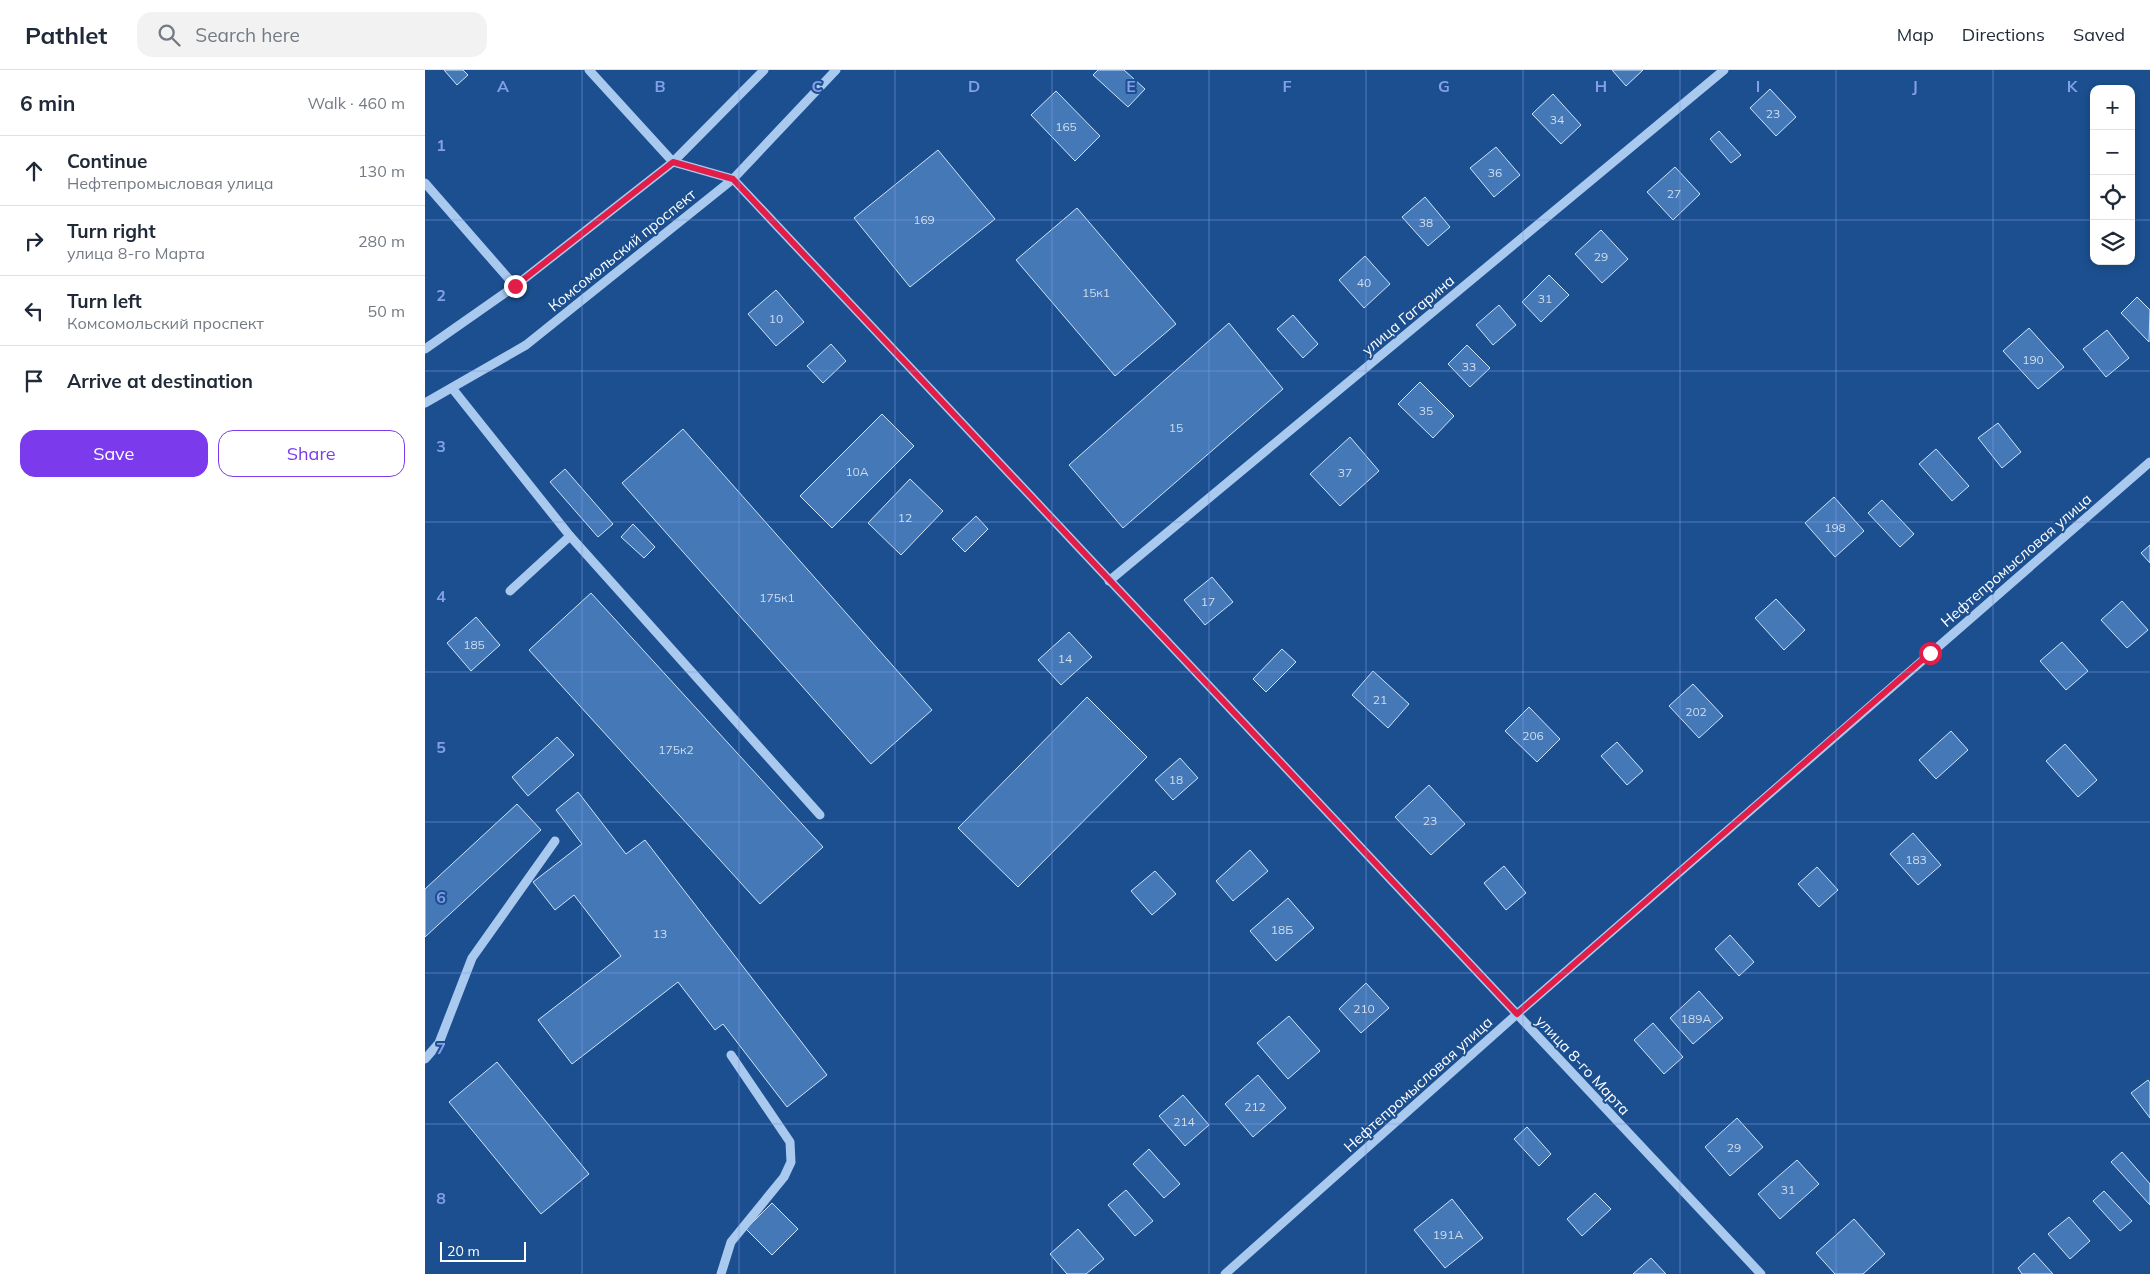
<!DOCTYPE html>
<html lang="en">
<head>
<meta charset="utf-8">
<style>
	body { margin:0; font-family:Mulish,sans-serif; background:#f2f2f3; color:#1f2937 }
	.controls { position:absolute; right:15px; top:15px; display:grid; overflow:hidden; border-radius:10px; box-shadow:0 2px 8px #0003 }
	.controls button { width:45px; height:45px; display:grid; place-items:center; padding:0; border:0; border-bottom:1px solid #e0e1e3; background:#fff; color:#1f2937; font:25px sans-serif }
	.scale { position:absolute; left:15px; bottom:12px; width:86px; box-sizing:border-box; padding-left:5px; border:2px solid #fff; border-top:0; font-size:14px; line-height:18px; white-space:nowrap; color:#fff; -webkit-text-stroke:4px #1b4f8f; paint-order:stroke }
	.stop { position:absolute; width:15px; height:15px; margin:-11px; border:4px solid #e11d48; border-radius:50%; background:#fff }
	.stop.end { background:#e11d48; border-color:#fff; box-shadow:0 1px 5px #0008 }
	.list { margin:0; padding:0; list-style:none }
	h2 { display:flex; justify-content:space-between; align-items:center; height:65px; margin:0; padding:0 20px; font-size:21px }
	h2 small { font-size:16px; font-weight:400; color:#747a83 }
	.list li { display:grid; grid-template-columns:32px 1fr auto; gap:15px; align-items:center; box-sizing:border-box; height:70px; padding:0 20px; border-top:1px solid #e0e1e3 }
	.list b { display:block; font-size:19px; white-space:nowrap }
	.list p { margin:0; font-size:16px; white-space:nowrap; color:#747a83 }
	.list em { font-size:16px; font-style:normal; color:#747a83 }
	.actions { display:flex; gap:10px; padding:15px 20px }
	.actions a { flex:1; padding:11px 0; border:1px solid #7c3aed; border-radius:15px; text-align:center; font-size:18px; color:#7c3aed }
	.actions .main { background:#7c3aed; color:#fff }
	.icon { flex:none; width:28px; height:28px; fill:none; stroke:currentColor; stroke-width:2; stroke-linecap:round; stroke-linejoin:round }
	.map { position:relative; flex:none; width:1725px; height:1204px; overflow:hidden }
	header { display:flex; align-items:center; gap:30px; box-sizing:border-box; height:70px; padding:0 25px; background:#fff; border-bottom:1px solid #e0e1e3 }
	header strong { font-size:24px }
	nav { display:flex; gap:28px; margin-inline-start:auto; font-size:18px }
	.search { width:350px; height:45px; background:#f2f2f3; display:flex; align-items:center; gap:12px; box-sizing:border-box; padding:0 18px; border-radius:15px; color:#747a83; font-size:19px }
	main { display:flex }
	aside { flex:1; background:#fff }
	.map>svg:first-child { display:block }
	.building { fill:#4478b7; stroke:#cfe3fa }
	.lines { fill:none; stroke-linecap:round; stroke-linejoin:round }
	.minor { stroke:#a9c9ee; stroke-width:9 }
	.route { stroke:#e11d48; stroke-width:6 }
	.grid { fill:none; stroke:#839eea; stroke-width:1; stroke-opacity:0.55 }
	.labels { text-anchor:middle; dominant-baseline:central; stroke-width:4; stroke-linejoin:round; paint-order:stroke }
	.number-label { font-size:12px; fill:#d0dded }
	.street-label { font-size:15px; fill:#fff; stroke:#1b4f8f }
	.grid-label { font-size:16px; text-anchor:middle; font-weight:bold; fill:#839eea; stroke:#1b4f8f; stroke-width:4; stroke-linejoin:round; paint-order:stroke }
</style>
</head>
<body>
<header>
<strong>Pathlet</strong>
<div class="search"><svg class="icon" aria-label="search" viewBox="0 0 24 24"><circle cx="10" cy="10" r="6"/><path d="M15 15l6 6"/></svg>Search here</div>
<nav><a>Map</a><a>Directions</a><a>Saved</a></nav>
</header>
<main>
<aside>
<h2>6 min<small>Walk · 460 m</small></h2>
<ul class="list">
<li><svg class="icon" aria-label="ahead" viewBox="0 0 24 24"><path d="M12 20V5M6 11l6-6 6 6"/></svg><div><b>Continue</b><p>Нефтепромысловая улица</p></div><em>130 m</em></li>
<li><svg class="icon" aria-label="right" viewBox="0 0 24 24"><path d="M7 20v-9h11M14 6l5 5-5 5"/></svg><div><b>Turn right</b><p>улица 8-го Марта</p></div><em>280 m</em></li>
<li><svg class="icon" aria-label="left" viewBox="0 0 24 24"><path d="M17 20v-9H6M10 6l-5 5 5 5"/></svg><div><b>Turn left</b><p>Комсомольский проспект</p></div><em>50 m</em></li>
<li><svg class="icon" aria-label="arrive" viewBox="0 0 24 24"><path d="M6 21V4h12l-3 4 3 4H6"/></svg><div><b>Arrive at destination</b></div></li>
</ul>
<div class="actions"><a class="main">Save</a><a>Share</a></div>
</aside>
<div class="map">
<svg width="1725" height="1204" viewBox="0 0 1725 1204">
	<rect width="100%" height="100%" fill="#1b4f8f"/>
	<!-- building -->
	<g class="building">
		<polygon points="19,0 38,0 43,5 32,15"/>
		<polygon points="673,0 699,0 720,19 703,37 668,5"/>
		<polygon points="1187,0 1218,0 1201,16"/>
		<polygon points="1345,19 1371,47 1351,66 1325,38"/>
		<polygon points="631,21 675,66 650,91 606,45"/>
		<polygon points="1128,24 1156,55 1136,74 1107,44"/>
		<polygon points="1294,61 1316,85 1306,93 1285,69"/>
		<polygon points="1071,77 1095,105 1069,127 1045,98"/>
		<polygon points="513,80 570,149 485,217 429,148"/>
		<polygon points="1250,97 1275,124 1248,150 1222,122"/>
		<polygon points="1000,127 1025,157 1003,176 977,147"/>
		<polygon points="652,138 751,254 690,306 591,190"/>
		<polygon points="1176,160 1203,189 1177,213 1150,184"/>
		<polygon points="940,186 965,214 939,238 914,210"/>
		<polygon points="1124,205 1144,225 1116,252 1097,232"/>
		<polygon points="351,220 379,252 351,276 323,244"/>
		<polygon points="1712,227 1725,240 1724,272 1696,243"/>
		<polygon points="1074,235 1091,255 1068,275 1051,255"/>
		<polygon points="868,245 893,274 878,288 852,259"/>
		<polygon points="804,253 858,319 698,458 644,395"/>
		<polygon points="1604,258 1639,297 1613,319 1578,281"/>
		<polygon points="1682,260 1704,288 1681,307 1658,279"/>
		<polygon points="406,274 421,291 398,313 382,296"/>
		<polygon points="1042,275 1065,298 1045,317 1023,294"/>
		<polygon points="995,312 1029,346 1008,368 973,334"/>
		<polygon points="457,344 489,376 407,458 375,426"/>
		<polygon points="1573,353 1596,382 1577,398 1553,368"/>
		<polygon points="258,359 507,640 446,694 197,413"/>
		<polygon points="925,367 954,401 915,436 885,404"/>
		<polygon points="1511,379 1544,416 1527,431 1494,394"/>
		<polygon points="140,399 188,454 173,467 125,412"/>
		<polygon points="485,409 518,441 476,485 443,453"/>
		<polygon points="1409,427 1439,461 1410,487 1380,453"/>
		<polygon points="1457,430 1489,464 1475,477 1443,443"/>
		<polygon points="551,446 563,459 540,482 527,469"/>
		<polygon points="208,454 230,477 219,488 196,467"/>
		<polygon points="1725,475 1725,493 1716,483"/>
		<polygon points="787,507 808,532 780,555 759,530"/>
		<polygon points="166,523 398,777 335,834 104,580"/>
		<polygon points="1351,529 1380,560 1359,580 1330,548"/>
		<polygon points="1697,531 1723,560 1702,578 1676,550"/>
		<polygon points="51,547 75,575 46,601 22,573"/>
		<polygon points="644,562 667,587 636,615 613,590"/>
		<polygon points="1637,572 1663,601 1641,620 1615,591"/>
		<polygon points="857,579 871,592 841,622 828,609"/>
		<polygon points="948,601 984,634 963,658 927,625"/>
		<polygon points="1268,614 1298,646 1274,668 1244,636"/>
		<polygon points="662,627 722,687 593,817 533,758"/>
		<polygon points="1104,637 1135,669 1112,692 1080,661"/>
		<polygon points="1526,661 1543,680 1511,709 1494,690"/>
		<polygon points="132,667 149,685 103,726 87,707"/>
		<polygon points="1192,672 1218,701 1202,715 1176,686"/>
		<polygon points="1640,674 1672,710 1653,727 1621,691"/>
		<polygon points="755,688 773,708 748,730 730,710"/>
		<polygon points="1004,715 1040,754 1006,785 970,747"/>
		<polygon points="153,722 201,784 220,770 402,1005 362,1037 298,954 290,960 253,912 147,994 113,950 196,886 149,825 130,840 108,812 157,774 131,740"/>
		<polygon points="92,734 116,760 0,867 0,819"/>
		<polygon points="1488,763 1516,795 1493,815 1465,784"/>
		<polygon points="825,780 843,801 808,831 791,811"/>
		<polygon points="1079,796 1101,823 1081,840 1059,813"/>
		<polygon points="1392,797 1413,820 1394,837 1373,814"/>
		<polygon points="730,801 751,824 727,845 706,821"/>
		<polygon points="863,828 889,858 851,891 825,861"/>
		<polygon points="1305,865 1329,892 1314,906 1290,879"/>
		<polygon points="941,913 964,938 936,963 914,939"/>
		<polygon points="1274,921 1298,948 1268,974 1245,948"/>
		<polygon points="864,946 895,981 863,1009 832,973"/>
		<polygon points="1228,953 1258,987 1239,1004 1209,970"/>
		<polygon points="72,992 164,1104 116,1144 24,1032"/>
		<polygon points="833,1005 861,1038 828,1067 800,1034"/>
		<polygon points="1723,1010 1725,1013 1725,1048 1706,1023"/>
		<polygon points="758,1025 784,1055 760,1076 734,1046"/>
		<polygon points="1312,1048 1338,1077 1305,1106 1280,1077"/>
		<polygon points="1102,1057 1126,1084 1114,1096 1089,1069"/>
		<polygon points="724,1079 755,1114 739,1128 708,1094"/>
		<polygon points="1697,1082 1725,1114 1725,1135 1686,1092"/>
		<polygon points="1372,1090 1394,1114 1355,1149 1333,1124"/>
		<polygon points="701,1120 728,1151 710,1166 683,1135"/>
		<polygon points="1679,1121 1707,1151 1695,1161 1668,1131"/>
		<polygon points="1170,1123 1186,1139 1157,1166 1142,1149"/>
		<polygon points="1027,1129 1058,1168 1020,1198 989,1160"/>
		<polygon points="347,1133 373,1159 347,1185 321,1159"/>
		<polygon points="1644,1147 1665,1171 1645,1189 1623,1164"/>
		<polygon points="1429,1149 1460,1184 1438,1204 1410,1204 1391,1183"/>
		<polygon points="653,1159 679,1189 661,1204 642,1204 625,1184"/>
		<polygon points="1609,1183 1628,1204 1597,1204 1593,1198"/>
		<polygon points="1226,1188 1241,1204 1208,1204"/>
	</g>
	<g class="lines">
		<!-- minor -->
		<g class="minor">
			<polyline points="164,0 248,92 308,109 1336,1204"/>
			<polyline points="0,113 90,216"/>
			<polyline points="0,279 90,216 248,92 339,0"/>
			<polyline points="27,318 145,466 85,521"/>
			<polyline points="0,333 101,275 308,109 411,0"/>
			<polyline points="145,466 395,745"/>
			<polyline points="684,511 1299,0"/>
			<polyline points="0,989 14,973 47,888 130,771"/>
			<polyline points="296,1204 306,1172 359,1107 366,1092 365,1072 306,985"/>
			<polyline points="800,1204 1092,944 1725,392"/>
		</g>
	</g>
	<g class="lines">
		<!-- route -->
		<polyline class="route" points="90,216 248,92 308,109 1092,944 1505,583"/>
	</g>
	<!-- grid -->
	<path class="grid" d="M157 0V1204M314 0V1204M470 0V1204M627 0V1204M784 0V1204M941 0V1204M1098 0V1204M1255 0V1204M1411 0V1204M1568 0V1204M0 150H1669M1706 150H1725M0 301H1725M0 452H1725M0 602H1725M0 752H1725M0 903H1725M0 1054H1725"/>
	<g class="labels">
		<!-- number labels -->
		<g class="number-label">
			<text x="1348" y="43">23</text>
			<text x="1132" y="49">34</text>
			<text x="641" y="56">165</text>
			<text x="1070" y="102">36</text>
			<text x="1249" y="123">27</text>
			<text x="499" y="149">169</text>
			<text x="1001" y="152">38</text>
			<text x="1176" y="186">29</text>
			<text x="939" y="212">40</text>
			<text x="671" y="222">15к1</text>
			<text x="1120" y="228">31</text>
			<text x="351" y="248">10</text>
			<text x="1608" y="289">190</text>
			<text x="1044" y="296">33</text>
			<text x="1001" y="340">35</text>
			<text x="751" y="357">15</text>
			<text x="432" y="401">10А</text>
			<text x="920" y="402">37</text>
			<text x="480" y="447">12</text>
			<text x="1410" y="457">198</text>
			<text x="352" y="527">175к1</text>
			<text x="783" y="531">17</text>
			<text x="49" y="574">185</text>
			<text x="640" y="588">14</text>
			<text x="955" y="629">21</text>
			<text x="1271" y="641">202</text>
			<text x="1108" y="665">206</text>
			<text x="251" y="679">175к2</text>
			<text x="751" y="709">18</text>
			<text x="1005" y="750">23</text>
			<text x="1491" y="789">183</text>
			<text x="857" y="859">18Б</text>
			<text x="235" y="863">13</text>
			<text x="939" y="938">210</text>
			<text x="1271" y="948">189А</text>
			<text x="830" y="1036">212</text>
			<text x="759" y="1051">214</text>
			<text x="1309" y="1077">29</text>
			<text x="1363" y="1119">31</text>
			<text x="1023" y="1164">191А</text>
		</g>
		<!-- street labels -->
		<g class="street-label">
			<text transform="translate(197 180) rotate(-39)">Комсомольский проспект</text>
			<text transform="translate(983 245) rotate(-40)">улица Гагарина</text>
			<text transform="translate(1591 490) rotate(-41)">Нефтепромысловая улица</text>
			<text transform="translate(1158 995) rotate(47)">улица 8-го Марта</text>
			<text transform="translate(993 1014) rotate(-42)">Нефтепромысловая улица</text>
		</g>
	</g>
	<g class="grid-label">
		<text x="78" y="22">A</text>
		<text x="235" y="22">B</text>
		<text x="392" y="22">C</text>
		<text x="549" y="22">D</text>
		<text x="706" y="22">E</text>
		<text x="862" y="22">F</text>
		<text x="1019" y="22">G</text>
		<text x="1176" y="22">H</text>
		<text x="1333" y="22">I</text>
		<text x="1490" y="22">J</text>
		<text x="1647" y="22">K</text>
		<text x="16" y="81">1</text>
		<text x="16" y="231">2</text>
		<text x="16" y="382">3</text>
		<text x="16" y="532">4</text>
		<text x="16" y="683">5</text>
		<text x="16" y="833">6</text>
		<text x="16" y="984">7</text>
		<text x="16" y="1134">8</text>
	</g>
</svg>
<div class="controls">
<button>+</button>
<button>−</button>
<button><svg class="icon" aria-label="locate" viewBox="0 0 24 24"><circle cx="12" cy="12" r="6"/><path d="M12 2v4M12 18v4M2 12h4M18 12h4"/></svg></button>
<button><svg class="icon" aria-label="layers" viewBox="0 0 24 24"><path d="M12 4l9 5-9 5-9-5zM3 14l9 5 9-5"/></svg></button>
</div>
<div class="scale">20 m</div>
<div class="stop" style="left:1505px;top:583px"></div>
<div class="stop end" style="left:90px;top:216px"></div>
</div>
</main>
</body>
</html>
